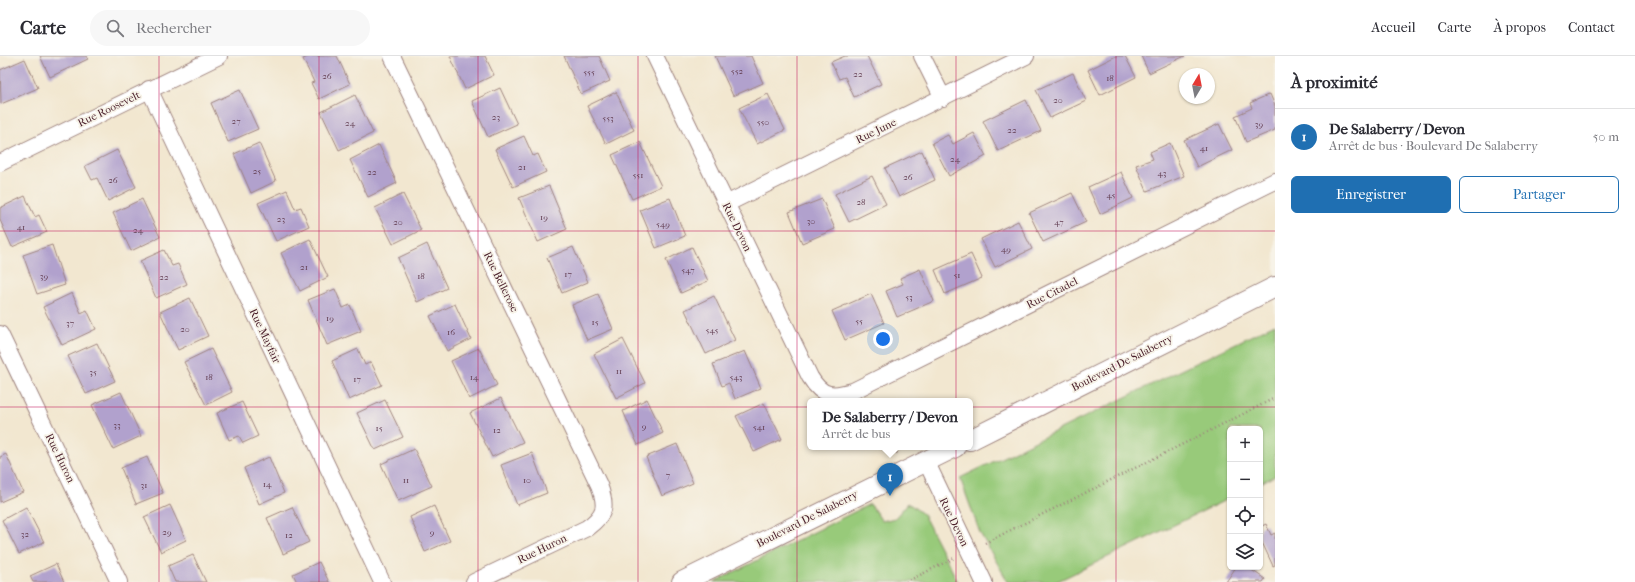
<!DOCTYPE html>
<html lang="fr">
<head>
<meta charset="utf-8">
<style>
	body { margin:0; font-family:"IM FELL French Canon",serif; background:#f7f7f7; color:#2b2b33 }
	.controls { position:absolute; right:12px; bottom:12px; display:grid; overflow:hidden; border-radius:6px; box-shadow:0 1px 3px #0004 }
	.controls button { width:36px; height:36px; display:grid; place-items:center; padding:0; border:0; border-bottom:1px solid #e1e1e2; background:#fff; color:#2b2b33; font:20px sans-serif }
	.compass { position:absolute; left:1179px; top:12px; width:36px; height:36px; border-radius:50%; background:#fff; box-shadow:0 1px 3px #0004; rotate:10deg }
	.you { position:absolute; left:883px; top:283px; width:14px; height:14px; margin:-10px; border:3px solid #fff; border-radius:50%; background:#1a73e8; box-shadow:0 0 0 6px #1a73e833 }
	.badge { display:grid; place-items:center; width:26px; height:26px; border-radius:50%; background:#1f6fb2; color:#fff; font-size:13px; font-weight:700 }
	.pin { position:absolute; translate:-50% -33px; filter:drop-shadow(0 1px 2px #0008) }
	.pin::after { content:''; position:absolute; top:21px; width:14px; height:12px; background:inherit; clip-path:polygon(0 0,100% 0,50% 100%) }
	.popup { position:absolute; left:807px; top:342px; width:166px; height:52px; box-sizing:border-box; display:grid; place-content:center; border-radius:6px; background:#fff; filter:drop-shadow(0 1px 3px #0005); font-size:13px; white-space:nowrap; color:#7c7c81 }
	.popup b { font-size:15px; color:#2b2b33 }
	.popup::after { content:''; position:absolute; left:50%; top:100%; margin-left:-8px; border:8px solid transparent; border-top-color:#fff }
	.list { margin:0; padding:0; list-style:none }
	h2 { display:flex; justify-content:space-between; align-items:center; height:52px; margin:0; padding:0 16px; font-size:17px }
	h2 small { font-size:13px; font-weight:400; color:#7c7c81 }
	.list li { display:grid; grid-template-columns:26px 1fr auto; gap:12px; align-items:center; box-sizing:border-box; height:56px; padding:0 16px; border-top:1px solid #e1e1e2 }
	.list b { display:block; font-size:15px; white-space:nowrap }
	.list p { margin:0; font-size:13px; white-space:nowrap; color:#7c7c81 }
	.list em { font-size:13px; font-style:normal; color:#7c7c81 }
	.actions { display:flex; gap:8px; padding:12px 16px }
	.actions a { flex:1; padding:9px 0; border:1px solid #1f6fb2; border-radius:6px; text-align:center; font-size:14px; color:#1f6fb2 }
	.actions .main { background:#1f6fb2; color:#fff }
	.icon { flex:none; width:22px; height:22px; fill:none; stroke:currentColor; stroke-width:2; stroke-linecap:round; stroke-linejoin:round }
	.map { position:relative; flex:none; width:1275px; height:526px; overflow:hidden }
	header { display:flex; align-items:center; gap:24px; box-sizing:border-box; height:56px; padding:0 20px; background:#fff; border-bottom:1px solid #e1e1e2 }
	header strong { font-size:19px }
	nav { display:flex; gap:22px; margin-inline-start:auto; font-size:14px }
	.search { width:280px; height:36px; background:#f7f7f7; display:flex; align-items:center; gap:10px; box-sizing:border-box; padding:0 14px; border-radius:22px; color:#7c7c81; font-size:15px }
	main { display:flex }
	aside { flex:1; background:#fff }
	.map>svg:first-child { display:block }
	.green { fill:#98ca7a; stroke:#717452 }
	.building { fill:#b1a1cd }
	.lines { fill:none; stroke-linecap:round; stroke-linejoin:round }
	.minor-casing { stroke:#9e837e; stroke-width:18 }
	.tertiary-casing { stroke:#9e837e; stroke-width:22 }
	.path { stroke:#9e837e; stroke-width:2.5; stroke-dasharray:1 3; stroke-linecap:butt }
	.minor { stroke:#fff; stroke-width:16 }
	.tertiary { stroke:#fff; stroke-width:20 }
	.grid { fill:none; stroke:#c2185b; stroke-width:1; stroke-opacity:0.55 }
	.labels { text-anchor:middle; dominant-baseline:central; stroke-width:3.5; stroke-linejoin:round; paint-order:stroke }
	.number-label { font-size:9px; fill:#644054 }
	.street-label { font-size:11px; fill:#4a1f2b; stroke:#f7f3e8 }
</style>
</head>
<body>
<header>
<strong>Carte</strong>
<div class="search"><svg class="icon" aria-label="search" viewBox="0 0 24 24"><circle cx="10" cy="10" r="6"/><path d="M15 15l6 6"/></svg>Rechercher</div>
<nav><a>Accueil</a><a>Carte</a><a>À propos</a><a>Contact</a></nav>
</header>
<main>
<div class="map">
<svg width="1275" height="526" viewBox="0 0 1275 526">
	<rect width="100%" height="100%" fill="#f7f3e8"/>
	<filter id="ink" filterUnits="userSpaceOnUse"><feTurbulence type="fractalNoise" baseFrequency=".025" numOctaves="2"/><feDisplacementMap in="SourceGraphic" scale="8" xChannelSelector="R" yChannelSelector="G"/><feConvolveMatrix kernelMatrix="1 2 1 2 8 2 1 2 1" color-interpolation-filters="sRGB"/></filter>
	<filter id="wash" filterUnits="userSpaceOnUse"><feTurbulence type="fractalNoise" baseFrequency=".012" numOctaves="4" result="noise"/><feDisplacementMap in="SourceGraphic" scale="16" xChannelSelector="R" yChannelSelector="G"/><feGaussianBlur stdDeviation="0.9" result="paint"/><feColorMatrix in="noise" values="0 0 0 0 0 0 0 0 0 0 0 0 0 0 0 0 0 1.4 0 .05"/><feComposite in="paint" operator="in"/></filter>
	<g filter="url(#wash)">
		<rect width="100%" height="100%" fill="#f2e7d0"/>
		<!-- green -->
		<g class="green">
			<polygon points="1275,268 1275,420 1260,427 1260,373 1230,373 1230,442 1056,526 1008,526 980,477 960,422"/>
			<polygon points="908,447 923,458 958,526 714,526 870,448 882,465 895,462"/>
		</g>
		<g id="blocks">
			<!-- building -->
			<g class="building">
				<polygon points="40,0 86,0 88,3 50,21"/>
				<polygon points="310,0 337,0 350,28 319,43 311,27 314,26 303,3"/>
				<polygon points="450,0 485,0 494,19 465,33"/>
				<polygon points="564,0 599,0 610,25 581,38"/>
				<polygon points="715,0 751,0 763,27 733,40"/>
				<polygon points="845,0 867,0 881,28 854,41 845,21 839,23 831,6"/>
				<polygon points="1116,0 1125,0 1136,21 1100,39 1088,14"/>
				<polygon points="1141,0 1185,0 1149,17"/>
				<polygon points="25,3 38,32 1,48 0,14"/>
				<polygon points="1073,17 1086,45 1050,62 1036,34"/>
				<polygon points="500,32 517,68 488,81 472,45"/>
				<polygon points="240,34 258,73 228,86 211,47"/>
				<polygon points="616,36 634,74 606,88 587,50"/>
				<polygon points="768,38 785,74 757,88 739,52"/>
				<polygon points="1270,38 1275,50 1275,74 1246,86 1235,60 1252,52 1250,47"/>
				<polygon points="355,39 373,77 339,94 321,56"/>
				<polygon points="1026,44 1041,75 998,95 983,65"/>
				<polygon points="1219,68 1232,94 1197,111 1184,84"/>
				<polygon points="974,77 986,100 949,120 932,87 948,79 953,88"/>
				<polygon points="524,80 533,100 538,98 546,116 513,131 495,93"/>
				<polygon points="640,86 661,130 632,143 612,99"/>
				<polygon points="259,87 276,125 251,137 234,98"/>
				<polygon points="1170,87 1184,120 1147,135 1136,109 1153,103 1150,96"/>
				<polygon points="379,89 397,127 368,141 350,104"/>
				<polygon points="117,94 136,131 108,145 97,122 92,124 85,110"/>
				<polygon points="922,95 935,124 899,141 885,112"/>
				<polygon points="1121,116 1133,142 1100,158 1088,131"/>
				<polygon points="872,120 886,148 849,166 835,138"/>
				<polygon points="549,130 567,173 538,186 519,142"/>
				<polygon points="287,134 295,153 301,151 309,170 276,185 258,147"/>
				<polygon points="1072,137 1086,166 1043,186 1029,157"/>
				<polygon points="403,138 421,174 393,188 375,152"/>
				<polygon points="25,140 35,161 39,159 47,176 12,191 0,164 0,152"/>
				<polygon points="670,142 685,180 656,192 640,154"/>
				<polygon points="142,143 160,181 131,195 113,157"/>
				<polygon points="822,143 835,173 802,187 789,156"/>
				<polygon points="1018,165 1032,193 995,211 981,183"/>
				<polygon points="310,183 328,221 300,235 281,197"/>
				<polygon points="427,188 447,232 417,246 398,202"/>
				<polygon points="52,189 65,229 37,238 23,199"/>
				<polygon points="573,191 588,226 562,237 547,202"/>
				<polygon points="692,191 708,225 681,237 666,204"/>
				<polygon points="164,194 172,210 178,208 187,228 156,242 140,205"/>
				<polygon points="971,198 982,222 945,238 935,214"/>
				<polygon points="920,213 934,245 897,261 886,235 903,228 900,222"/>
				<polygon points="335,233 343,252 350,249 361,275 327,289 308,244"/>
				<polygon points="72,237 81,257 87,254 96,273 62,289 43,251"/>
				<polygon points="598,238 613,273 587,284 572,249"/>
				<polygon points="871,238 884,267 845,284 832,255"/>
				<polygon points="714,240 735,284 706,298 685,254"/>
				<polygon points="190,242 208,280 178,294 160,256"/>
				<polygon points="455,248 471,283 447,295 430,260"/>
				<polygon points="623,283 645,327 616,342 594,298"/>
				<polygon points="97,287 115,325 86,338 68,300"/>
				<polygon points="479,292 497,329 469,343 451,305"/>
				<polygon points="211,293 232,336 206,349 184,306"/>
				<polygon points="358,293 365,309 371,306 382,329 349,344 332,305"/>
				<polygon points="745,295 761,332 735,343 729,327 722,330 713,308"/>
				<polygon points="121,336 141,380 113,393 92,349"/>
				<polygon points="501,342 523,386 492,401 470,357"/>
				<polygon points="647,343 663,377 638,389 623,355"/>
				<polygon points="385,344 403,381 375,394 357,357"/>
				<polygon points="242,346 258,380 243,387 239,380 229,384 217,357"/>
				<polygon points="764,347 782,383 754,396 736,360"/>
				<polygon points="677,388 693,427 662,440 646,401"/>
				<polygon points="414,393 432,430 398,445 381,408"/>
				<polygon points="532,397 547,437 517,449 501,409"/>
				<polygon points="6,398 23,436 0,446 0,401"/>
				<polygon points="147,401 163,437 136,448 121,412"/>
				<polygon points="269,401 284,437 259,448 244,412"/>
				<polygon points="170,449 186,484 161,496 144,461"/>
				<polygon points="434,450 450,485 425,496 410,461"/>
				<polygon points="26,451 44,486 19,498 2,464"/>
				<polygon points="292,451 309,486 283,498 267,462"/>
				<polygon points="1266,468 1271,479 1275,477 1275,509 1273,510 1260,482 1260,471"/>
				<polygon points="193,499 206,526 175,526 168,510"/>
				<polygon points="319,506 329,526 297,526 293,518"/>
				<polygon points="56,508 64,526 33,526 30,520"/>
				<polygon points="1236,511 1247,511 1265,523 1263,526 1226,526"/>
			</g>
		</g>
	</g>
	<g filter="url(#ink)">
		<use href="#blocks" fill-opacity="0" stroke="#9e837e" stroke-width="1"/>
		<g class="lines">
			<!-- minor casing -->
			<g class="minor-casing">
				<g id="minor">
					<path d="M392 0 599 429C607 450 606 458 587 472L474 526"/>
					<path d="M655 0 810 321C822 341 832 341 853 335L1275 125"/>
					<polyline points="922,0 943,42"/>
					<polyline points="149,33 382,526"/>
					<polyline points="0,107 219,0"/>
					<polyline points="726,148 1026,0"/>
					<polyline points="0,278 119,526"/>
					<polyline points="926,405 984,526"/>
				</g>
			</g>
			<!-- tertiary casing -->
			<g class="tertiary-casing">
				<g id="tertiary">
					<polyline points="970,384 1275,231"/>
					<polyline points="682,526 955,391"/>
				</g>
			</g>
			<!-- path -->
			<g class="path">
				<polyline points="891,391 898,398"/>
				<polyline points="985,487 1275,342"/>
				<polyline points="906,526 954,502"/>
			</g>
			<!-- minor -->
			<use href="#minor" class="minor"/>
			<!-- tertiary -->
			<use href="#tertiary" class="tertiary"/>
		</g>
	</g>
	<!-- grid -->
	<path class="grid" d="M159 0V526M319 0V526M478 0V526M638 0V526M797 0V526M956 0V526M1116 0V526M0 175H1275M0 351H1275"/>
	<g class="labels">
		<!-- number labels -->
		<g class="number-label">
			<text x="737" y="15">552</text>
			<text x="589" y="16">555</text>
			<text x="858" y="18">22</text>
			<text x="327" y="20">26</text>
			<text x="1110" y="22">18</text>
			<text x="1058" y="44">20</text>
			<text x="496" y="61">23</text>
			<text x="608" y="62">553</text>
			<text x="236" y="65">27</text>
			<text x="763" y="66">550</text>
			<text x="350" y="67">24</text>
			<text x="1259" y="68">39</text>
			<text x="1012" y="74">22</text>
			<text x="1204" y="92">41</text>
			<text x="955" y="103">24</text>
			<text x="522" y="111">21</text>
			<text x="257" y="115">25</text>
			<text x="372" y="116">22</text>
			<text x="1162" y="117">43</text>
			<text x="638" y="119">551</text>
			<text x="908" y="121">26</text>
			<text x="113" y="124">26</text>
			<text x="1111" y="139">45</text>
			<text x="861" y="146">28</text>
			<text x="544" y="161">19</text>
			<text x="281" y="163">23</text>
			<text x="811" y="165">30</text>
			<text x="398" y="166">20</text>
			<text x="1059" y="166">47</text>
			<text x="663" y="168">549</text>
			<text x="21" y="171">41</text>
			<text x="138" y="174">24</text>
			<text x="1006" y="193">49</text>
			<text x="304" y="211">21</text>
			<text x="688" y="214">547</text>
			<text x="568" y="218">17</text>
			<text x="957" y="219">51</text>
			<text x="44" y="220">39</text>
			<text x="421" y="220">18</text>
			<text x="164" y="221">22</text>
			<text x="909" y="241">53</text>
			<text x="330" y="262">19</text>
			<text x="859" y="265">55</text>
			<text x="595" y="266">15</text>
			<text x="70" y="267">37</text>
			<text x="185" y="273">20</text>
			<text x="712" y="274">545</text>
			<text x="451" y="276">16</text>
			<text x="619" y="315">11</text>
			<text x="93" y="316">35</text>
			<text x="209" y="321">18</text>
			<text x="474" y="321">14</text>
			<text x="736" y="321">543</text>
			<text x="357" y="323">17</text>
			<text x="117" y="369">33</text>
			<text x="644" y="370">9</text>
			<text x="759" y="371">541</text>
			<text x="379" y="372">15</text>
			<text x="497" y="374">12</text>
			<text x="668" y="419">7</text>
			<text x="406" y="424">11</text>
			<text x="527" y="424">10</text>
			<text x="267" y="428">14</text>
			<text x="144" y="429">31</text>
			<text x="167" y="476">29</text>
			<text x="432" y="476">9</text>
			<text x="25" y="478">32</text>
			<text x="289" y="479">12</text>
		</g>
		<!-- street labels -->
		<g class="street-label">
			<text transform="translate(109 53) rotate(-26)">Rue Roosevelt</text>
			<text transform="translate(876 75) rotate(-26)">Rue June</text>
			<text transform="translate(737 171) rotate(64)">Rue Devon</text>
			<text transform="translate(501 226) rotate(64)">Rue Bellerose</text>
			<text transform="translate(1052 237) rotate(-27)">Rue Citadel</text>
			<text transform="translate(265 280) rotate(65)">Rue Mayfair</text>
			<text transform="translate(1122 307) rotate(-27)">Boulevard De Salaberry</text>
			<text transform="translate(60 402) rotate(64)">Rue Huron</text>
			<text transform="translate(807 463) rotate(-27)">Boulevard De Salaberry</text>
			<text transform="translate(954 466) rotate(64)">Rue Devon</text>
			<text transform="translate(542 493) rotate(-26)">Rue Huron</text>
		</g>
	</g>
</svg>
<div class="controls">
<button>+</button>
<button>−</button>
<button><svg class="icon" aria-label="locate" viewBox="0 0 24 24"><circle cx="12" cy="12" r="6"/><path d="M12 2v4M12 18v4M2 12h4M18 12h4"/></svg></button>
<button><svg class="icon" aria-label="layers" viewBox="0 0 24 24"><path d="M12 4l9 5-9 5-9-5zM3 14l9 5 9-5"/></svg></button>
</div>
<svg class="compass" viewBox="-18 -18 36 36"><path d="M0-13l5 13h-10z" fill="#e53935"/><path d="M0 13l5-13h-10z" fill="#7c7c81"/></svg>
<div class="you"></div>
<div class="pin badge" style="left:890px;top:440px">1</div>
<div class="popup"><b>De Salaberry / Devon</b>Arrêt de bus</div>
</div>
<aside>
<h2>À proximité<small></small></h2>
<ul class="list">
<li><span class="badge">1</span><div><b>De Salaberry / Devon</b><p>Arrêt de bus · Boulevard De Salaberry</p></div><em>50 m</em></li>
</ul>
<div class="actions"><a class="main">Enregistrer</a><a>Partager</a></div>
</aside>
</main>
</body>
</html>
